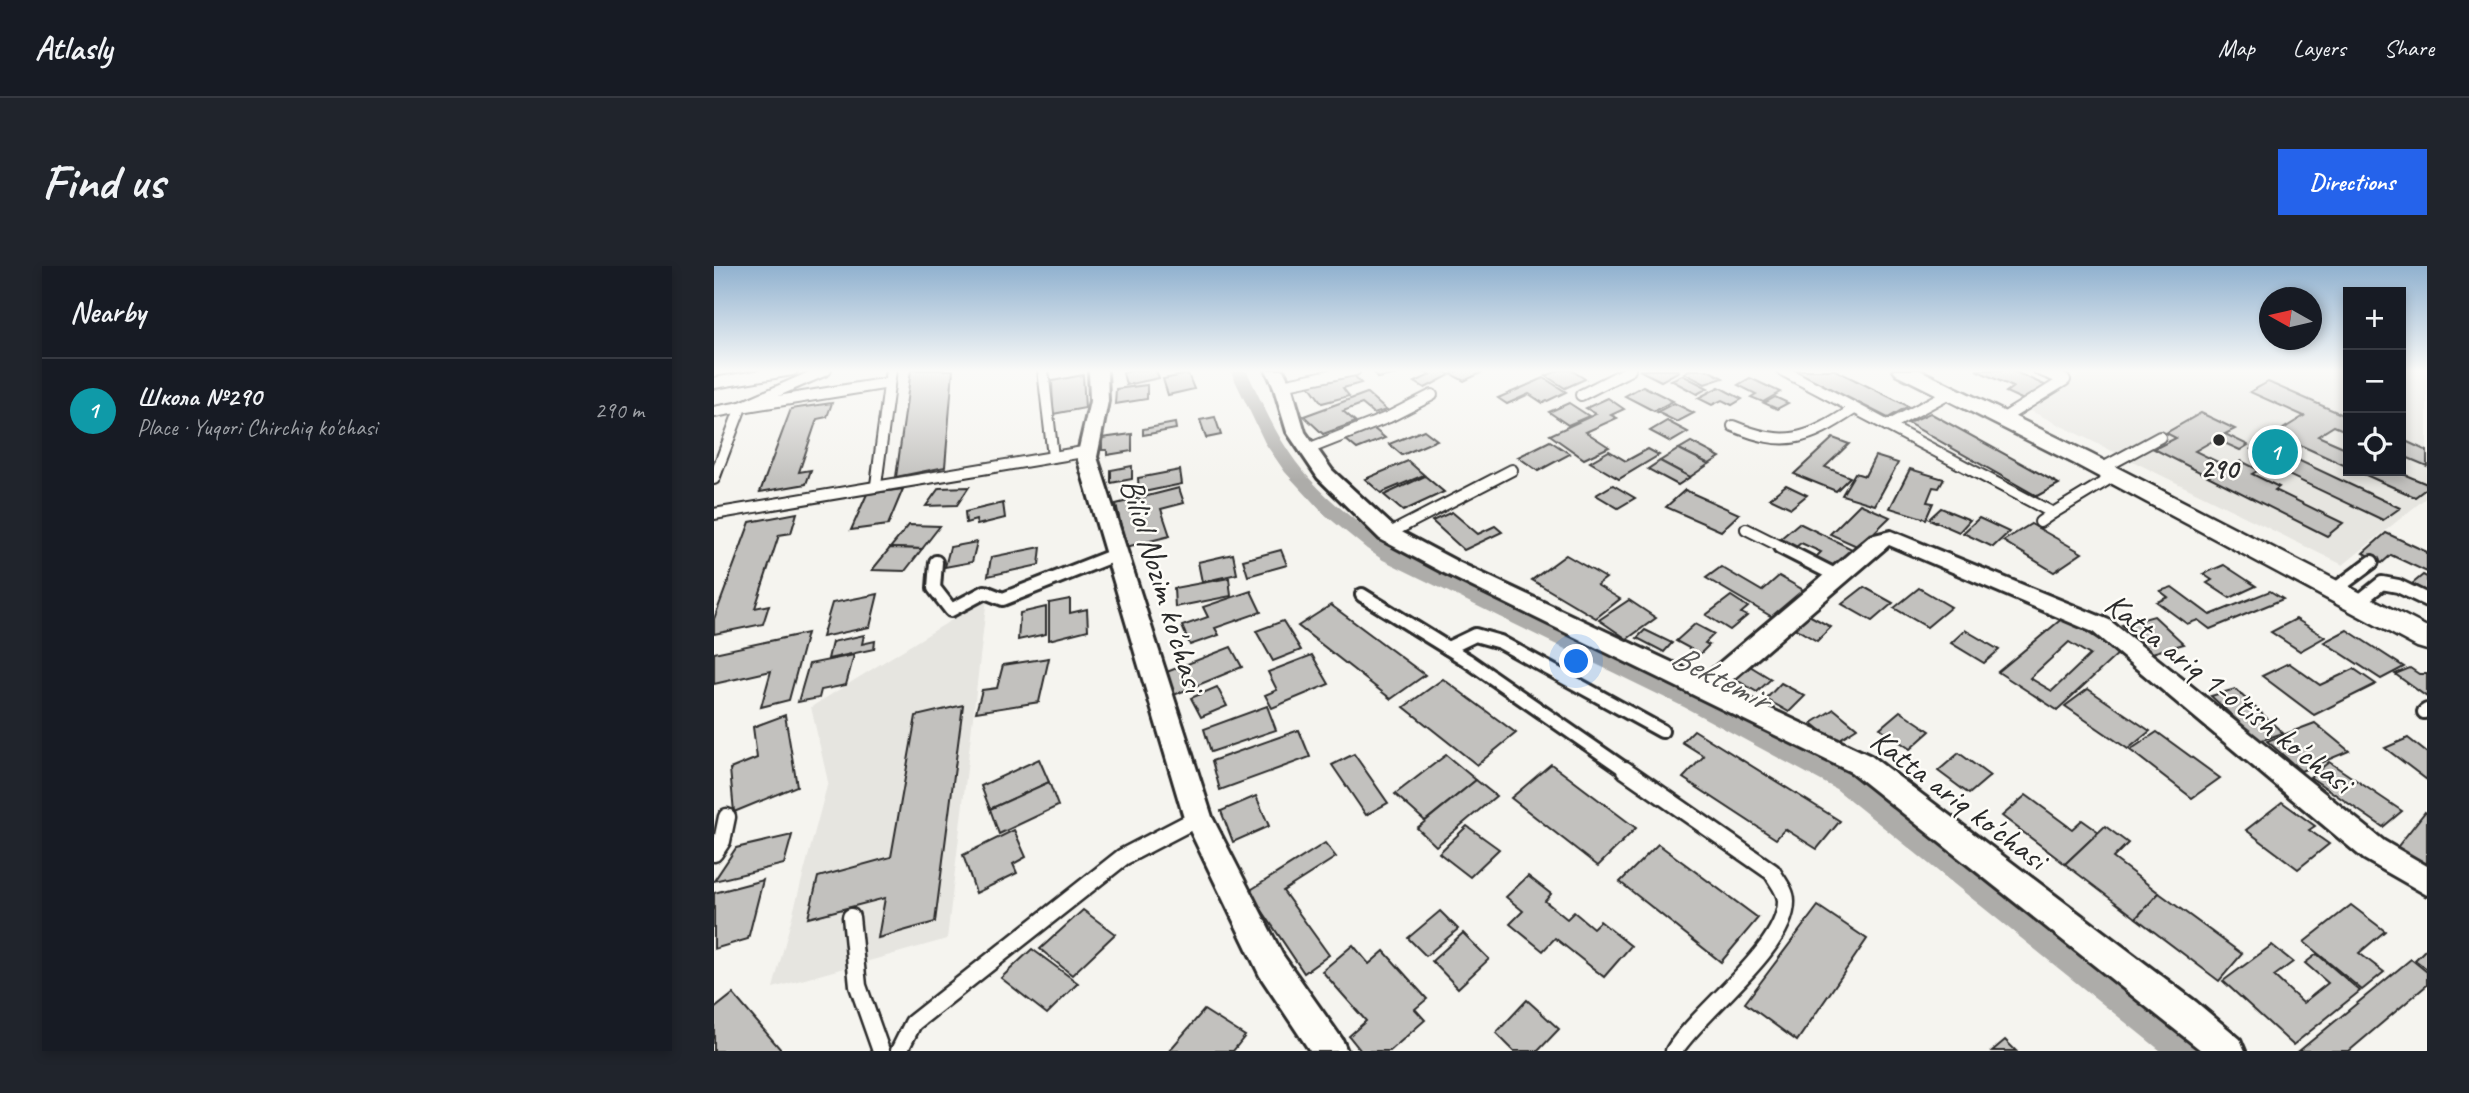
<!DOCTYPE html>
<html lang="en">
<head>
<meta charset="utf-8">
<style>
	body { margin:0; font-family:Caveat,sans-serif; background:#20242c; color:#f1f3f6 }
	.controls { position:absolute; right:21px; top:21px; display:grid; overflow:hidden; border-radius:0px; box-shadow:0 4px 10px #0003 }
	.controls button { width:63px; height:63px; display:grid; place-items:center; padding:0; border:0; border-bottom:2px solid #363941; background:#171b24; color:#f1f3f6; font:35px sans-serif }
	.compass { position:absolute; left:1545px; top:21px; width:63px; height:63px; border-radius:50%; background:#171b24; box-shadow:0 4px 10px #0003; rotate:278deg }
	.you { position:absolute; left:863px; top:396px; width:24px; height:24px; margin:-18px; border:5px solid #fff; border-radius:50%; background:#1a73e8; box-shadow:0 0 0 10px #1a73e833 }
	.badge { display:grid; place-items:center; width:46px; height:46px; border-radius:50%; background:#2563eb; color:#fff; font-size:23px; font-weight:700 }
	.pin { position:absolute; translate:-50% -50%; border:4px solid #fff; box-shadow:0 2px 7px #0006 }
	.list { margin:0; padding:0; list-style:none }
	h2 { display:flex; justify-content:space-between; align-items:center; height:91px; margin:0; padding:0 28px; font-size:30px }
	h2 small { font-size:23px; font-weight:400; color:#9ea1a6 }
	.list li { display:grid; grid-template-columns:46px 1fr auto; gap:21px; align-items:center; box-sizing:border-box; height:105px; padding:0 28px; border-top:2px solid #363941 }
	.list b { display:block; font-size:26px; white-space:nowrap }
	.list p { margin:0; font-size:23px; white-space:nowrap; color:#9ea1a6 }
	.list em { font-size:23px; font-style:normal; color:#9ea1a6 }
	.icon { flex:none; width:38px; height:38px; fill:none; stroke:currentColor; stroke-width:2; stroke-linecap:round; stroke-linejoin:round }
	.map { position:relative; flex:none; width:1713px; height:785px; overflow:hidden; border-radius:0px }
	header { display:flex; align-items:center; gap:42px; box-sizing:border-box; height:98px; padding:0 35px; background:#171b24; border-bottom:2px solid #363941 }
	header strong { font-size:33px }
	nav { display:flex; gap:38px; margin-inline-start:auto; font-size:24px }
	.intro { display:flex; align-items:center; justify-content:space-between; box-sizing:border-box; height:168px; padding:0 42px }
	h1 { margin:0; font-size:49px }
	.button { padding:18px 32px; border-radius:0px; background:#2563eb; color:#fff; font-size:24px; font-weight:700 }
	main { display:flex; gap:42px; padding:0 42px }
	aside { flex:1; background:#171b24; border-radius:0px; box-shadow:0 4px 10px #0003 }
	.map>svg:first-child { display:block }
	.built { fill:#e6e5e0 }
	.lines { fill:none; stroke-linecap:round; stroke-linejoin:round }
	.canal { fill:#adaca9; fill-rule:evenodd }
	.building { fill:#c2c1be; stroke:#2b2b2b; stroke-width:2; fill-rule:evenodd }
	.service-far2-casing { stroke:#2b2b2b; stroke-width:14 }
	.service-far1-casing { stroke:#2b2b2b; stroke-width:18 }
	.service-casing { stroke:#2b2b2b; stroke-width:21 }
	.minor-casing { stroke:#2b2b2b; stroke-width:6 }
	.tertiary-casing { stroke:#2b2b2b; stroke-width:5 }
	.service-far2 { stroke:#fdfcf7; stroke-width:10 }
	.service-far1 { stroke:#fdfcf7; stroke-width:12 }
	.service { stroke:#fdfcf7; stroke-width:16 }
	.minor { fill:#fdfcf7; fill-rule:evenodd }
	.tertiary { fill:#fdfcf7; fill-rule:evenodd }
	.poi-dot { fill:#2b2b2b; stroke:#fdfcf7; stroke-width:2.5 }
	.labels { text-anchor:middle; dominant-baseline:central; stroke-width:5; stroke-linejoin:round; paint-order:stroke }
	.far-poi-label { font-size:28px; font-weight:bold; fill:#2b2b2b; stroke:#fdfcf7 }
	.street-label { font-size:33px; fill:#2b2b2b; stroke:#fdfcf7 }
	.water-label { font-size:35px; font-style:italic; fill:#585857; stroke:#fdfcf7 }
</style>
</head>
<body>
<header>
<strong>Atlasly</strong>
<nav><a>Map</a><a>Layers</a><a>Share</a></nav>
</header>
<div class="intro"><h1>Find us</h1><a class="button">Directions</a></div>
<main>
<aside>
<h2>Nearby<small></small></h2>
<ul class="list">
<li><span class="badge" style="background:#0f9aa8">1</span><div><b>Школа №290</b><p>Place · Yuqori Chirchiq ko'chasi</p></div><em>290 m</em></li>
</ul>
</aside>
<div class="map">
<svg width="1713" height="785" viewBox="0 0 1713 785">
	<rect width="100%" height="100%" fill="#f5f4ef"/>
	<filter id="ink" filterUnits="userSpaceOnUse"><feTurbulence type="fractalNoise" baseFrequency=".0143" numOctaves="2"/><feDisplacementMap in="SourceGraphic" scale="14" xChannelSelector="R" yChannelSelector="G"/><feConvolveMatrix kernelMatrix="1 2 1 2 8 2 1 2 1" color-interpolation-filters="sRGB"/></filter>
	<g filter="url(#ink)">
		<!-- built -->
		<g class="built">
			<polygon points="1373,104 1634,104 1634,205 1687,205 1687,104 1713,104 1713,231 1629,299 1315,144"/>
			<polygon points="273,332 233,673 59,722 114,516 97,441"/>
		</g>
		<g class="lines">
			<!-- canal -->
			<path class="canal" d="M516 104H532C546 132 558 161 575 186 602 227 643 257 683 284L986 429 1140 509 1483 774 1488 785H1447L1122 523 970 441 669 294 653 283 609 247 571 206 551 177Z"/>
		</g>
		<!-- building -->
		<g class="building">
			<polygon points="197,104 239,104 231,201 182,211"/>
			<polygon points="420,104 442,104 445,112 412,119 409,107"/>
			<polygon points="659,104 697,104 697,105 663,112"/>
			<polygon points="706,104 728,104 736,109 711,122 701,116 716,109"/>
			<polygon points="745,104 766,104 769,106 750,115 737,108"/>
			<polygon points="845,104 857,104 871,113 851,122 832,110"/>
			<polygon points="925,104 964,104 965,105 947,115"/>
			<polygon points="975,104 994,104 1009,112 991,118 970,107"/>
			<polygon points="1080,104 1121,104 1194,140 1174,152"/>
			<polygon points="1262,104 1297,104 1335,121 1312,135 1292,126 1299,121"/>
			<polygon points="638,107 647,117 629,122 635,130 608,137 595,119"/>
			<polygon points="474,108 480,123 454,129 449,113"/>
			<polygon points="369,109 371,142 339,148 338,115"/>
			<polygon points="968,109 994,122 983,128 957,114"/>
			<polygon points="830,112 852,126 829,137 815,128 793,138 784,132"/>
			<polygon points="1036,112 1066,126 1049,136 1037,131 1042,128 1024,119"/>
			<polygon points="1554,116 1634,151 1634,166 1620,160 1604,170 1634,183 1634,201 1588,180 1573,189 1686,242 1669,254 1543,194 1551,189 1537,183 1590,150 1536,126"/>
			<polygon points="433,119 433,133 401,138 402,123"/>
			<polygon points="929,120 959,135 940,145 911,130"/>
			<polygon points="1005,121 1028,133 1018,139 1008,134 998,139 984,132"/>
			<polygon points="653,127 672,144 660,148 648,138 629,145 642,156 609,168 590,150"/>
			<polygon points="1061,131 1074,137 1063,143 1050,137"/>
			<polygon points="894,132 910,143 897,149 903,152 872,166 895,181 870,193 836,169 882,148 872,142"/>
			<polygon points="118,137 113,151 103,153 85,206 97,204 92,218 46,226 77,143"/>
			<polygon points="855,137 875,150 854,159 835,146"/>
			<polygon points="960,137 980,147 963,156 943,146"/>
			<polygon points="1216,147 1345,218 1323,230 1194,157"/>
			<polygon points="1487,147 1521,163 1511,168 1534,179 1526,184 1502,173 1481,185 1516,202 1527,195 1545,204 1538,208 1565,221 1561,224 1629,257 1613,270 1440,183 1462,172 1452,167"/>
			<polygon points="501,151 507,169 492,172 486,154"/>
			<polygon points="953,155 974,166 957,176 936,165"/>
			<polygon points="461,157 462,163 429,169 429,163"/>
			<polygon points="659,162 671,172 643,183 631,173"/>
			<polygon points="710,164 723,174 688,189 675,178"/>
			<polygon points="418,168 418,185 393,189 393,184 388,184 388,172"/>
			<polygon points="1119,172 1135,178 1111,201 1136,211 1122,225 1080,208"/>
			<polygon points="1687,173 1713,185 1713,200 1687,189"/>
			<polygon points="836,175 856,188 824,205 804,191"/>
			<polygon points="977,176 1006,191 995,198 965,183"/>
			<polygon points="934,183 945,189 905,213 876,196 895,185 912,195"/>
			<polygon points="965,183 995,198 976,211 946,195"/>
			<polygon points="1161,190 1184,197 1161,239 1128,229 1141,207 1151,210"/>
			<polygon points="694,195 710,209 667,227 651,213"/>
			<polygon points="946,195 976,211 964,219 934,203"/>
			<polygon points="418,200 418,213 397,217 397,204"/>
			<polygon points="1196,203 1230,213 1225,222 1219,221 1213,236 1219,237 1212,253 1176,242"/>
			<polygon points="466,204 468,218 425,227 424,212"/>
			<polygon points="1643,205 1682,205 1713,218 1713,222 1701,231"/>
			<polygon points="711,210 730,226 689,245 670,229"/>
			<polygon points="899,219 921,232 904,242 882,229"/>
			<polygon points="1072,219 1093,229 1077,242 1056,232"/>
			<polygon points="255,221 243,239 212,240 225,222"/>
			<polygon points="465,222 470,237 447,243 456,270 412,281 402,238"/>
			<polygon points="189,223 174,259 137,264 153,228"/>
			<polygon points="971,224 1025,248 1007,265 952,241"/>
			<polygon points="289,237 291,252 263,259 262,254 252,257 251,246"/>
			<polygon points="1146,238 1176,251 1145,281 1116,268"/>
			<polygon points="1227,242 1256,254 1245,266 1215,253"/>
			<polygon points="738,246 764,268 781,260 788,266 750,284 718,255"/>
			<polygon points="83,247 77,267 65,269 41,342 55,339 49,358 0,368 0,353 36,256"/>
			<polygon points="1265,252 1295,266 1279,281 1249,267"/>
			<polygon points="1085,257 1142,285 1124,302 1102,291 1107,286 1087,277 1082,281 1066,273"/>
			<polygon points="1317,258 1368,287 1340,306 1289,275"/>
			<polygon points="195,259 226,260 208,283 176,282"/>
			<polygon points="1672,267 1713,286 1713,306 1677,289 1668,297 1649,287"/>
			<polygon points="263,276 258,296 231,301 236,281"/>
			<polygon points="327,281 325,299 274,310 277,291"/>
			<polygon points="176,282 208,283 191,305 158,304"/>
			<polygon points="567,284 573,299 534,310 529,294"/>
			<polygon points="519,288 523,308 488,316 484,296"/>
			<polygon points="852,289 892,312 883,319 906,333 882,352 818,314"/>
			<polygon points="1510,299 1542,320 1516,332 1493,317 1498,314 1489,308"/>
			<polygon points="1007,301 1048,325 1065,310 1091,325 1060,352 992,312"/>
			<polygon points="1709,309 1713,311 1713,326 1698,318"/>
			<polygon points="515,312 517,330 461,341 460,322"/>
			<polygon points="1150,321 1179,337 1158,355 1128,338"/>
			<polygon points="1458,321 1496,349 1556,325 1569,333 1496,363 1484,354 1473,358 1443,336 1454,331 1446,325"/>
			<polygon points="1205,322 1237,341 1213,361 1180,342"/>
			<polygon points="537,325 547,346 501,362 505,369 476,379 468,360 494,351 489,341"/>
			<polygon points="164,328 156,361 108,371 118,337"/>
			<polygon points="1017,330 1034,341 1027,347 1033,350 1016,364 992,349"/>
			<polygon points="356,333 356,347 373,343 374,364 335,374 335,337"/>
			<polygon points="915,334 942,352 913,373 885,354"/>
			<polygon points="617,339 711,409 677,433 584,360"/>
			<polygon points="332,341 332,368 304,374 306,347"/>
			<polygon points="1091,347 1117,361 1103,375 1077,360"/>
			<polygon points="1440,350 1470,378 1438,387 1408,359"/>
			<path d="M1350 351 1405 387 1343 444 1284 406ZM1355 376 1376 389 1338 425 1316 412Z"/>
			<polygon points="1582,353 1611,371 1586,385 1557,366"/>
			<polygon points="569,355 587,384 559,395 542,365"/>
			<polygon points="981,358 1000,368 991,377 995,379 986,388 962,375"/>
			<polygon points="931,364 958,377 950,386 923,372"/>
			<polygon points="1251,364 1285,384 1270,397 1237,377"/>
			<polygon points="1633,364 1690,401 1667,413 1610,376"/>
			<polygon points="93,367 75,434 47,441 57,405 0,418 0,387"/>
			<polygon points="150,369 148,378 161,375 160,383 114,393 118,376"/>
			<polygon points="517,381 528,401 460,429 450,407"/>
			<polygon points="140,389 132,419 107,424 105,432 84,436 95,398"/>
			<polygon points="598,389 615,418 558,442 551,429 563,424 554,406"/>
			<polygon points="335,392 325,436 262,446 268,424 283,422 289,399"/>
			<polygon points="1031,397 1057,413 1043,426 1016,410"/>
			<polygon points="1575,397 1606,419 1640,403 1662,418 1600,449 1548,410"/>
			<polygon points="1696,402 1705,408 1713,408 1713,431 1681,408"/>
			<polygon points="729,413 802,467 763,499 690,441"/>
			<polygon points="1067,417 1091,430 1075,446 1052,433"/>
			<polygon points="503,421 513,440 487,451 477,432"/>
			<polygon points="1374,423 1436,465 1414,483 1351,440"/>
			<polygon points="1521,423 1569,467 1545,475 1497,430"/>
			<polygon points="249,439 221,656 164,672 171,632 94,652 104,611 177,591 202,450"/>
			<polygon points="553,440 562,464 497,486 490,463"/>
			<polygon points="1120,443 1143,462 1121,476 1098,457"/>
			<polygon points="1186,445 1216,465 1196,483 1166,462"/>
			<polygon points="71,449 83,520 20,546 16,503 43,492 39,461"/>
			<polygon points="1601,457 1635,485 1587,505 1553,475"/>
			<polygon points="585,464 596,491 506,524 498,495"/>
			<polygon points="980,464 1126,555 1103,583 1071,563 1062,573 969,512 990,490 968,476"/>
			<polygon points="1443,466 1506,512 1478,532 1416,484"/>
			<polygon points="1694,472 1713,487 1713,514 1671,482"/>
			<polygon points="1245,487 1276,510 1255,528 1224,505"/>
			<polygon points="640,488 674,537 652,549 618,499"/>
			<polygon points="732,489 762,514 711,555 681,528"/>
			<polygon points="325,493 335,516 276,543 267,520"/>
			<polygon points="1615,496 1688,545 1669,561 1596,511"/>
			<polygon points="837,498 922,562 884,600 797,532"/>
			<polygon points="762,514 782,530 722,580 703,562"/>
			<polygon points="335,516 344,540 285,568 276,543"/>
			<polygon points="1312,529 1358,563 1368,554 1385,566 1351,598 1288,550"/>
			<polygon points="542,530 555,560 519,576 507,545"/>
			<polygon points="1568,536 1601,560 1595,564 1615,578 1584,603 1532,564"/>
			<polygon points="1711,546 1713,548 1713,604 1681,584"/>
			<polygon points="753,560 785,583 756,611 725,587"/>
			<polygon points="1391,560 1414,577 1399,592 1445,627 1422,652 1351,598"/>
			<polygon points="300,564 312,591 299,598 303,607 262,627 249,589"/>
			<polygon points="78,569 70,598 0,615 22,582"/>
			<polygon points="611,577 622,591 569,625 615,689 590,707 535,625"/>
			<polygon points="944,578 1044,652 1007,696 906,616"/>
			<polygon points="814,610 837,628 831,635 853,653 860,646 879,662 886,655 917,680 890,711 841,672 829,685 796,658 809,645 792,631"/>
			<polygon points="49,614 34,673 0,683 0,627"/>
			<polygon points="1445,627 1528,688 1505,715 1422,652"/>
			<polygon points="1637,639 1671,665 1645,687 1670,706 1648,724 1590,676"/>
			<polygon points="1104,640 1153,673 1083,775 1031,737"/>
			<polygon points="369,644 401,668 358,709 326,683"/>
			<polygon points="726,645 744,663 712,690 694,672"/>
			<polygon points="749,667 775,693 744,722 718,695"/>
			<polygon points="639,679 655,698 670,685 713,733 701,743 711,754 676,785 647,785 635,770 652,755 608,705"/>
			<polygon points="1558,679 1579,696 1560,710 1589,737 1614,717 1591,697 1603,688 1646,725 1579,779 1509,715"/>
			<polygon points="1713,682 1713,703 1701,694"/>
			<polygon points="318,683 364,717 333,748 287,712"/>
			<polygon points="1697,693 1713,706 1713,719 1635,785 1585,785"/>
			<polygon points="19,728 68,785 0,785 0,743"/>
			<polygon points="813,734 845,763 824,785 800,785 782,767"/>
			<polygon points="490,744 531,770 519,785 455,785"/>
			<polygon points="1291,774 1302,785 1278,785"/>
		</g>
		<g class="lines">
			<!-- service-far2 casing -->
			<g class="service-far2-casing">
				<g id="service-far2">
					<polyline points="329,104 339,191"/>
					<polyline points="1068,104 1339,247 1400,210"/>
					<polyline points="0,117 78,104"/>
					<polyline points="568,119 641,104"/>
					<polyline points="867,129 916,104"/>
					<polyline points="0,146 27,141 112,104"/>
					<polyline points="1288,153 1351,114 1325,104"/>
					<path d="M1019 160C1072 182 1093 174 1140 143"/>
					<polyline points="1174,160 1235,127"/>
					<polyline points="594,183 675,151 718,129"/>
					<polyline points="1387,203 1446,171"/>
					<polyline points="0,213 27,141 175,117"/>
					<polyline points="162,219 177,104"/>
					<polyline points="0,248 375,185"/>
					<polyline points="1326,256 1339,247"/>
					<polyline points="1032,263 1070,282"/>
					<polyline points="674,268 798,204"/>
				</g>
			</g>
			<!-- service-far1 casing -->
			<g class="service-far1-casing">
				<g id="service-far1">
					<polyline points="1066,281 1123,310"/>
					<polyline points="222,296 220,322 237,344 271,326 289,333 403,288"/>
					<polyline points="1619,325 1658,296"/>
					<polyline points="648,329 753,394 913,505"/>
					<polyline points="1643,337 1668,317 1684,320 1713,334"/>
					<polyline points="734,382 761,369 786,376 948,465"/>
					<polyline points="1710,446 1713,444"/>
				</g>
			</g>
			<!-- service casing -->
			<g class="service-casing">
				<g id="service">
					<path d="M911 504 1058 606C1063 615 1072 625 1072 635 1073 682 986 744 960 785"/>
					<polyline points="0,587 8,575 13,551"/>
					<polyline points="137,651 144,720 167,785"/>
					<polyline points="185,785 199,757 409,591 484,552"/>
				</g>
			</g>
			<!-- minor casing -->
			<g class="minor-casing">
				<g id="minor">
					<polygon points="375,104 393,104 394,135 383,191 498,551 568,688 628,773 633,785 596,785 546,710 470,552 363,191 376,135"/>
					<polygon points="552,104 569,104 577,119 591,166 618,204 682,263 744,296 989,411 1156,270 1177,265 1395,354 1670,575 1713,600 1713,629 1650,593 1379,366 1175,279 1010,421 1157,490 1482,736 1526,773 1531,785 1488,785 1137,506 728,306 666,273 604,212 573,166 559,119"/>
				</g>
			</g>
			<!-- tertiary casing -->
			<g class="tertiary-casing">
				<polygon id="tertiary" points="1179,104 1206,104 1377,188 1713,361 1713,384 1703,381 1361,198 1182,108"/>
			</g>
			<!-- service-far2 -->
			<use href="#service-far2" class="service-far2"/>
			<!-- service-far1 -->
			<use href="#service-far1" class="service-far1"/>
			<!-- service -->
			<use href="#service" class="service"/>
			<!-- minor -->
			<use href="#minor" class="minor"/>
			<!-- tertiary -->
			<use href="#tertiary" class="tertiary"/>
		</g>
	</g>
	<!-- sky -->
	<linearGradient id="sky" x2="0" y2="1"><stop stop-color="#90b1cf"/><stop offset="0.49" stop-color="#fafaf8"/><stop offset="1" stop-color="#fafaf8" stop-opacity="0"/></linearGradient>
	<rect width="1713" height="214" fill="url(#sky)"/>
	<!-- markers -->
	<circle class="poi-dot" cx="1505" cy="174" r="7"/>
	<g class="labels">
		<!-- far-poi labels -->
		<g class="far-poi-label">
			<text x="1505" y="202">290</text>
		</g>
		<!-- street labels -->
		<g class="street-label">
			<text transform="translate(449 319) rotate(73)">Biliol Nozim ko'chasi</text>
			<text transform="translate(1515 427) rotate(38)">Katta ariq 1-o'tish ko'chasi</text>
			<text transform="translate(1245 533) rotate(37)">Katta ariq ko'chasi</text>
		</g>
		<!-- water labels -->
		<g class="water-label">
			<text transform="translate(1006 411) rotate(27)">Bektemir</text>
		</g>
	</g>
</svg>
<div class="controls">
<button>+</button>
<button>−</button>
<button><svg class="icon" aria-label="locate" viewBox="0 0 24 24"><circle cx="12" cy="12" r="6"/><path d="M12 2v4M12 18v4M2 12h4M18 12h4"/></svg></button>
</div>
<svg class="compass" viewBox="-18 -18 36 36"><path d="M0-13l5 13h-10z" fill="#e53935"/><path d="M0 13l5-13h-10z" fill="#9ea1a6"/></svg>
<div class="you"></div>
<div class="pin badge" style="left:1561px;top:186px;background:#0f9aa8">1</div>
</div>
</main>
</body>
</html>
